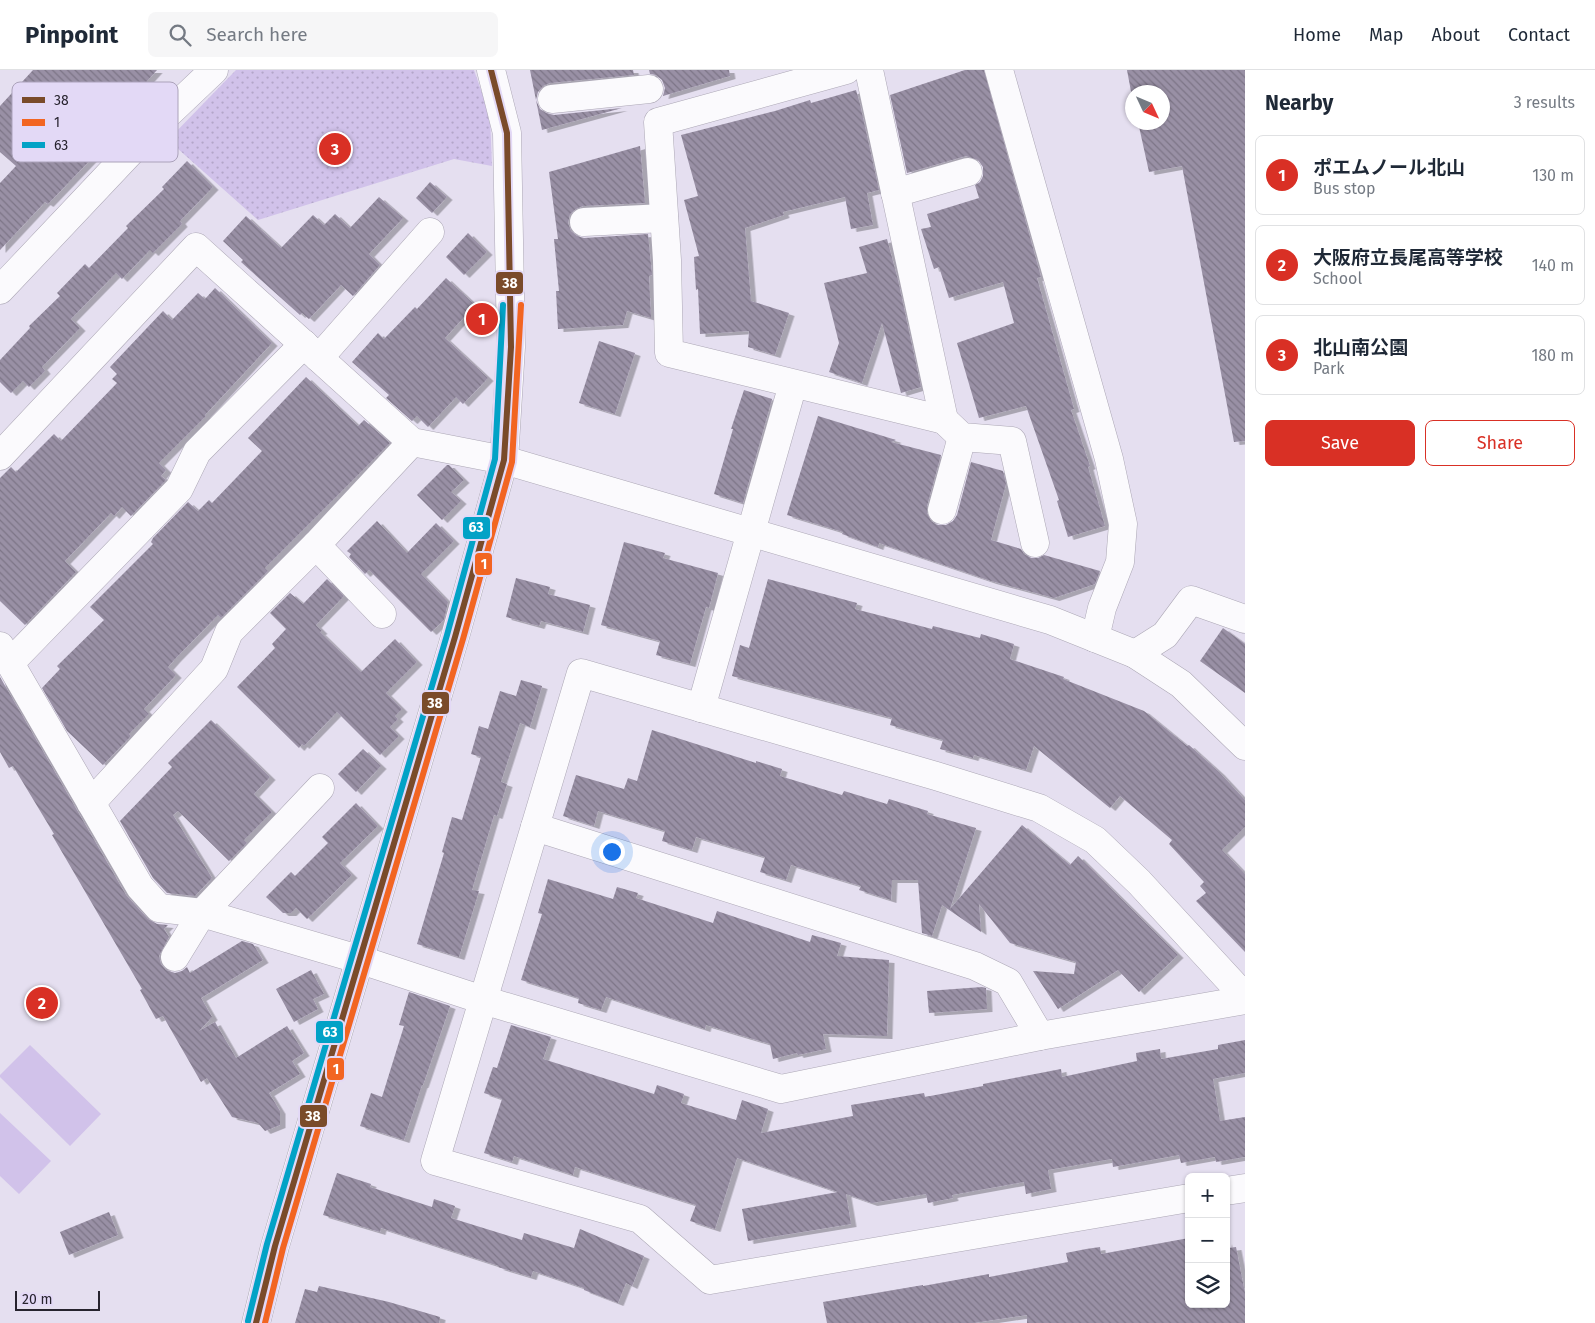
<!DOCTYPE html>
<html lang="en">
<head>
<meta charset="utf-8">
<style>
	body { margin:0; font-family:"Fira Sans","Noto Sans JP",sans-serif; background:#f6f6f7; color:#1f2937 }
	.controls { position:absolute; right:15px; bottom:15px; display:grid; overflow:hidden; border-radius:8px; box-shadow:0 1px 4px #0004 }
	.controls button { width:45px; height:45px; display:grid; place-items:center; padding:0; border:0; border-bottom:1px solid #e0e1e3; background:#fff; color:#1f2937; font:25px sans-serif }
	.compass { position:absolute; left:1125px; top:15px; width:45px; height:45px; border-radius:50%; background:#fff; box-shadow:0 1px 4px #0004; rotate:134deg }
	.scale { position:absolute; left:15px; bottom:12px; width:85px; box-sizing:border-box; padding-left:5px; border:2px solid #27232e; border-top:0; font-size:14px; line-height:18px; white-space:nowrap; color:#27232e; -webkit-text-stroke:4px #e3d9f6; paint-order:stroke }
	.you { position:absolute; left:611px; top:781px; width:18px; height:18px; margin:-12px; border:4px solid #fff; border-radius:50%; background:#1a73e8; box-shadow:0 0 0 8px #1a73e833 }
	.badge { display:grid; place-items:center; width:32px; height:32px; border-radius:50%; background:#d93025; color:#fff; font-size:16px; font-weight:700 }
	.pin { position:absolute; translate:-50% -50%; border:2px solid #fff; box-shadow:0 1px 5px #0006 }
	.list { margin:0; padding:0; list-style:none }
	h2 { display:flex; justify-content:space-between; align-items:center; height:65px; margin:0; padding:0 20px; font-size:21px }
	h2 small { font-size:16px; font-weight:400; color:#747a83 }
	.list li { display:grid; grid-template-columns:32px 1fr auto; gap:15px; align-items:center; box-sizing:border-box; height:80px; margin:0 10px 10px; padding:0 10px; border:1px solid #e0e1e3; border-radius:8px }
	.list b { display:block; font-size:19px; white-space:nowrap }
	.list p { margin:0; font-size:16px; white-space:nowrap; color:#747a83 }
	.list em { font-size:16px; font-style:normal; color:#747a83 }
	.actions { display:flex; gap:10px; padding:15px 20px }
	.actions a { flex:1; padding:11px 0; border:1px solid #d93025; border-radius:8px; text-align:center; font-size:18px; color:#d93025 }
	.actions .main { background:#d93025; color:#fff }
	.icon { flex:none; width:28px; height:28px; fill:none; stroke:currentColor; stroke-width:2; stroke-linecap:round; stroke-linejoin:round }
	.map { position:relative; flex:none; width:1245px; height:1253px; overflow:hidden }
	header { display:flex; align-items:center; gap:30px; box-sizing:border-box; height:70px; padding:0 25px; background:#fff; border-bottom:1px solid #e0e1e3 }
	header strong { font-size:24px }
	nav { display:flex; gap:28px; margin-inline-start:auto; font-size:18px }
	.search { width:350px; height:45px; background:#f6f6f7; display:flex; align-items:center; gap:12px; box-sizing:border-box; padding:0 18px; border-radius:8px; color:#747a83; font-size:19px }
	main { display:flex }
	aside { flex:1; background:#fff }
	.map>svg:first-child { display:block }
	.grass { fill:#d1c2ea }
	.park { fill:url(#park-dots) }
	.building { fill:url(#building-back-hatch); filter:url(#shadow) }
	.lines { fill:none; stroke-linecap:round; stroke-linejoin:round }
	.minor-casing { stroke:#aca7b5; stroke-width:29 }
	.minor { stroke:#fbfafd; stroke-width:28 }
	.bus-1-casing { stroke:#e3d9f6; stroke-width:10 }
	.bus-2-casing { stroke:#e3d9f6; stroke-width:10 }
	.bus-3-casing { stroke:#e3d9f6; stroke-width:10 }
	.bus-1 { stroke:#7a4b2a; stroke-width:6 }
	.bus-2 { stroke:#f26522; stroke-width:6 }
	.bus-3 { stroke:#02a2c6; stroke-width:6 }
	.key { fill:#e3d9f6; stroke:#aba2ba; stroke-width:1 }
	.key-label { font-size:14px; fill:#27232e }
	.line-badge { stroke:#e3d9f6; stroke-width:2 }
	.badge-label { font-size:14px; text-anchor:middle; font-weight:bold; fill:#fff }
</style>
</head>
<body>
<header>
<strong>Pinpoint</strong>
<div class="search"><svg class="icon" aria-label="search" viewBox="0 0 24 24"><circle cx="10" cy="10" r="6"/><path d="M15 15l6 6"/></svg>Search here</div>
<nav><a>Home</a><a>Map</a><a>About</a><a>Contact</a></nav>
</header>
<main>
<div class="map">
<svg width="1245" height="1253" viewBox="0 0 1245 1253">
	<defs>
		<pattern id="park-dots" width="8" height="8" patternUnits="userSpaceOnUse" patternTransform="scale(1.25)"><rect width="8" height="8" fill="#d1c2ea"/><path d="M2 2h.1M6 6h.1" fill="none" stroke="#b3a6c9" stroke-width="1.8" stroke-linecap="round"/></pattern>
		<pattern id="building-back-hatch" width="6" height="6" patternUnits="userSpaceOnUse" patternTransform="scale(1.25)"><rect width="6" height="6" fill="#9990a5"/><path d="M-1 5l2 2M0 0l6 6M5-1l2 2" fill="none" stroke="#7d7587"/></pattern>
		<filter id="shadow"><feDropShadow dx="5.5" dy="3" stdDeviation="0" flood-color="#0004"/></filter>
	</defs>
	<rect width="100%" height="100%" fill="#e5dff0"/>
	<!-- grass -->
	<g class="grass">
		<polygon points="30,975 101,1044 70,1076 0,1007 0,1005"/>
		<polygon points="0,1043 51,1091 19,1124 0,1106"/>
	</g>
	<!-- park -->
	<polygon class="park" points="236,0 474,0 490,46 492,96 454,89 258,150 168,70"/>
	<!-- building -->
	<g class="building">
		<polygon points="33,0 157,0 131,29 140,38 48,134 45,132 0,180 0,113 16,96 0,82 0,36"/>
		<polygon points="530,0 633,0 634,5 550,13 543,16 538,22 536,30 540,39 546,43 554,45 622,38 542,60"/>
		<polygon points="649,0 729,0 730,6 663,26 665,18 662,10 656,5 650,4"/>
		<polygon points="965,0 984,0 1041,207 1037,208 1074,339 1071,340 1090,396 1088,397 1105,456 1068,467 1057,431 1059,430 1026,336 979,348 957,273 1014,253 1003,212 949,228 939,197 934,199 921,159 931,157 927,144 979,128 975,115 980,112 983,106 983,97 978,90 966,86 907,103 890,25"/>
		<polygon points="1127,0 1245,0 1245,371 1234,372 1182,96 1149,102 1138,52 1162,52 1162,22 1132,22 1132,27"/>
		<polygon points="856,20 860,34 879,120 867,123 873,155 851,159 845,127 783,142 784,145 745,158 751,231 789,243 775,285 748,277 749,261 700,264 698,219 696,220 694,187 699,186 684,130 698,126 681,65 775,41 810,30 811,33"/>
		<polygon points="640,76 645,133 583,136 576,139 570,144 568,153 571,161 577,166 584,168 648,164 652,205 649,206 651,248 627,241 623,255 558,259 556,221 559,221 554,169 558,169 549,102"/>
		<polygon points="187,91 213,117 180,151 182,154 153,183 150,180 122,209 116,203 71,249 80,258 42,297 45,301 29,317 23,311 11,323 0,312 0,290 30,258 29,256 60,226 57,223 85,194 89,198 128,158 126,156 164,119 162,117"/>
		<polygon points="430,112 447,127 432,143 416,128"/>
		<polygon points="379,127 403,148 369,184 380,195 353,226 341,215 309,249 302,243 300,245 241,192 243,190 223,171 246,146 281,178 313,145 324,155 335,144 350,158"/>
		<polygon points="468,163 487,182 464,205 446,187"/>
		<polygon points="887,169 898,210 921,317 901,323 882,253 862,313 829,302 839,273 824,213 867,203 859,177"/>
		<polygon points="446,208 475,235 445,268 488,308 463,334 456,327 428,357 417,346 412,351 386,328 389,325 352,292 378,263 384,269 415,237 417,239"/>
		<polygon points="215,218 272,273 205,345 206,346 159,393 166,400 161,406 166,410 131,446 122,437 114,446 111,443 65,491 76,502 25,555 0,531 0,408 11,397 16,402 54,364 61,371 117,313 112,309 117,304 110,297 163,241 172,250 198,223 205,229"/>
		<polygon points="599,271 635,283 615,344 579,333"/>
		<polygon points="306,307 358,356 364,350 390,373 265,498 268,501 221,548 218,545 175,589 168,597 176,605 144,639 149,644 129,664 131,666 103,695 67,661 42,618 60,599 57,596 104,550 90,537 153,474 151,472 153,468 188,432 198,441 209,430 212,433 262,381 248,368"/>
		<polygon points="744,320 772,329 743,433 714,424 733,359 731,359"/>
		<polygon points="818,346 896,370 891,372 941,385 927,436 927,443 931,451 937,455 946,455 953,451 957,445 971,392 1003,401 1006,414 991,470 1021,479 1024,484 1031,488 1038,488 1044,485 1100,501 1095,514 1054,528 991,511 879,473 878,477 842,464 843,462 787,445"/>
		<polygon points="447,395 449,395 464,410 451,422 461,431 442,450 417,425"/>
		<polygon points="377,451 407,483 436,453 454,471 421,504 448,532 444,550 431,562 369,500 365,504 349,487 351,484 347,481"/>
		<polygon points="624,472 665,483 663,488 718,503 709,538 706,537 690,594 656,585 660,571 601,555"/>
		<polygon points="516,508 550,517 548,524 590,535 583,562 541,551 539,556 506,547"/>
		<polygon points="327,509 344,526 316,555 322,561 320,562 361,602 395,569 417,592 386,623 402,639 395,646 398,649 390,657 399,666 380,685 337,642 304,676 302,674 299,678 237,617 275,578 272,574 286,559 270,543 290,523 303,534"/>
		<polygon points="768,509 857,533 855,539 932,559 933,556 980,568 981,564 1014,574 1010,589 1064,607 1063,609 1144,641 1187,676 1189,675 1219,702 1245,730 1245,757 1222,780 1245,804 1245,882 1196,831 1206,823 1200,816 1204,812 1169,774 1172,770 1120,726 1110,738 1034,676 1026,700 974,685 973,688 940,679 943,670 890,655 892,648 732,606 740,575 749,578"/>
		<polygon points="1223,558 1245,574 1245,623 1200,591"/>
		<polygon points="0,607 126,825 148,849 157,854 168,855 164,859 169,867 159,886 161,894 166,900 175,903 182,901 187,897 190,903 242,871 253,874 263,890 201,928 212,947 199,961 215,952 236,988 287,956 304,983 292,991 300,1004 269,1023 280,1041 280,1055 265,1061 258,1053 232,1047 207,1008 201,1012 163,946 156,949 140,920 142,919 52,765 54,764 13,696 9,698 0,682"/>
		<polygon points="521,610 542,616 530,657 520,653 501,712 507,714 497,746 494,745 472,820 479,821 459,887 417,874 444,783 442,782 452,747 462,750 481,687 471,684 479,656 488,659 500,621 516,626"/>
		<polygon points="211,650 270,707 254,724 272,742 244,770 247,773 229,791 178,741 173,745 212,808 195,826 167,823 153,808 120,751 172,697 168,693"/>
		<polygon points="652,660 756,693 756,691 782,699 780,706 842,725 844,721 887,734 889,729 928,741 927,744 976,758 950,839 1022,755 1070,795 1078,786 1178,885 1139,922 1118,900 1058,939 1033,901 1074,904 1076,892 1010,873 979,834 981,862 942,835 932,866 922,863 918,810 892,810 891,830 859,820 861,816 791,795 786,810 760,802 765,787 696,767 692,780 662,771 665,761 598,741 594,756 563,746 576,705 624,719 628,708 637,711"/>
		<polygon points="363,679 381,696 356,722 338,704"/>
		<polygon points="356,733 378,756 340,793 352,805 307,849 296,838 291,843 283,843 266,827 291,802 295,806 328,773 322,767"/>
		<polygon points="548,809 613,829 617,817 638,823 636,828 713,853 717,841 810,872 812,865 841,873 837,886 889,890 887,966 823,964 826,979 798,985 797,983 773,989 770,974 706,955 705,959 606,927 601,940 578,933 579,928 521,910 542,844 538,843"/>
		<polygon points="311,900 324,924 313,929 318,939 294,952 276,919"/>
		<polygon points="982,917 986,918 987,939 929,943 927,921"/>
		<polygon points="409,922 450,936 423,1015 422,1015 404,1070 360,1056 371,1023 382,1027 404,956 399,955"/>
		<polygon points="511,955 551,967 543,989 654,1024 657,1015 684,1024 681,1033 736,1050 742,1030 768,1039 761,1063 853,1046 851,1035 924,1023 925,1027 983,1016 983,1014 1061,999 1062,1007 1137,991 1136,983 1160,979 1161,989 1218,979 1218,975 1245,970 1245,1003 1213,1009 1220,1051 1245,1047 1245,1087 1216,1092 1215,1087 1181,1093 1179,1085 1113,1097 1112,1089 1048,1100 1051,1119 1026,1124 1024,1112 952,1125 953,1128 928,1133 926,1124 872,1133 846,1124 851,1154 748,1171 742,1139 838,1122 737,1088 715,1159 690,1151 696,1135 575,1097 573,1105 514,1086 512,1092 484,1083 502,1029 484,1023 493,997 497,998"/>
		<polygon points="337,1103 371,1114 370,1117 432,1137 434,1129 455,1136 451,1148 522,1170 524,1163 574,1178 580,1159 644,1186 632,1216 626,1213 618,1233 584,1220 584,1218 533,1201 531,1207 498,1197 499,1196 381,1158 380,1162 323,1145"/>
		<polygon points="109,1142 118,1165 69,1185 60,1162"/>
		<polygon points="1189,1168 1189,1234 1226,1234 1226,1171 1228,1178 1236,1177 1245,1223 1245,1253 1027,1253 1027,1245 973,1253 827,1253 823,1232 923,1215 923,1216 989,1204 989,1207 1068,1192 1066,1183 1086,1179 1100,1177 1101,1184"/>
		<polygon points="319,1216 389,1232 440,1247 439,1253 295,1253 305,1219 317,1222"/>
	</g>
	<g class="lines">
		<!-- minor casing -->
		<g class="minor-casing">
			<g id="minor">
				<polyline points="846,0 658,52 667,190 669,283 944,350 869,0"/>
				<polyline points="999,0 1109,389 1123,454 1120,492 1102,538 1095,568"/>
				<polyline points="552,29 649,19"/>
				<polyline points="895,123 968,102"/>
				<polyline points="584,152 664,148"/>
				<polyline points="0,220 155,56 214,0"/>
				<polyline points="319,288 430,162"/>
				<polyline points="944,350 962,367 1012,371 1035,473"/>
				<polyline points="0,386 196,177 412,372 504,390 1050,550 1135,584 1181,614 1245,676"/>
				<polyline points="942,440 962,367"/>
				<polyline points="382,544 316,475 412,372"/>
				<polyline points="0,576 140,817 159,838 202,843 358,889 483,930 781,1019 1040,966 1245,930"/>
				<polyline points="1135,584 1165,565 1191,530 1245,549"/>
				<polyline points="10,593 179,419 197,382 304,274"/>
				<polyline points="701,638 793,314"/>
				<polyline points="91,733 214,599 229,562 316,475"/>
				<polyline points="535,757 975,896 1008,912 1040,966"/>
				<polyline points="175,887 202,843 320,718"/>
				<polyline points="1226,1121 1245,1118"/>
				<polyline points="1189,1128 710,1210 640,1149 435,1091 581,603 936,706 1039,738 1095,770 1139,812 1245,927"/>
				<polyline points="256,1253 275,1176 455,567 504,390 511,277 507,63 491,0"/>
			</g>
		</g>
		<!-- minor -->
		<use href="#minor" class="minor"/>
		<!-- bus-1 casing -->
		<g class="bus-1-casing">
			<polyline id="bus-1" points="256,1253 275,1176 455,567 504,390 511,277 507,63 491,0"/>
		</g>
		<!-- bus-2 casing -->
		<g class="bus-2-casing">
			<polyline id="bus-2" points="265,1253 283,1178 463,569 512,392 521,235"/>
		</g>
		<!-- bus-3 casing -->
		<g class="bus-3-casing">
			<polyline id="bus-3" points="248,1251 267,1174 447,565 495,389 503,235"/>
		</g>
		<!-- bus-1 -->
		<use href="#bus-1" class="bus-1"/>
		<!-- bus-2 -->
		<use href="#bus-2" class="bus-2"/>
		<!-- bus-3 -->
		<use href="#bus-3" class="bus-3"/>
	</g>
	<!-- legend -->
	<rect x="12" y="12" width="166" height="80" rx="8" class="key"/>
	<rect x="22" y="27" width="23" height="6" fill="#7a4b2a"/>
	<rect x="22" y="49" width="23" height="7" fill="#f26522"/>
	<rect x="22" y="72" width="23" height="6" fill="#02a2c6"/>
	<g class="key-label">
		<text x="54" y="35">38</text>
		<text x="54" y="57">1</text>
		<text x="54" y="80">63</text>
	</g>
	<g class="line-badge">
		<rect x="495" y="201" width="29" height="24" rx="5" fill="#7a4b2a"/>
		<rect x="462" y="446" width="29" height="24" rx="5" fill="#02a2c6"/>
		<rect x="474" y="482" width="19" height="24" rx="5" fill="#f26522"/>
		<rect x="421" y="621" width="29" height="24" rx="5" fill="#7a4b2a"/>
		<rect x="315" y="950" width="29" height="24" rx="5" fill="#02a2c6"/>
		<rect x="326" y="987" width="19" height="24" rx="5" fill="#f26522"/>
		<rect x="299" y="1034" width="29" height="24" rx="5" fill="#7a4b2a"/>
	</g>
	<g class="badge-label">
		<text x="510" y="218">38</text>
		<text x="476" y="462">63</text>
		<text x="484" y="499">1</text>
		<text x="435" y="638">38</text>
		<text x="330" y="967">63</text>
		<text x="336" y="1004">1</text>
		<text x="313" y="1051">38</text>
	</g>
</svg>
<div class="controls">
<button>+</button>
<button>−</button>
<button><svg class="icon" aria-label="layers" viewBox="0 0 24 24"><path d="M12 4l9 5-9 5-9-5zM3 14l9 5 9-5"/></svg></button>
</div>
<svg class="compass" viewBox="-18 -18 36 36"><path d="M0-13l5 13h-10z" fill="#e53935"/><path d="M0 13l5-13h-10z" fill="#747a83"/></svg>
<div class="scale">20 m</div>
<div class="you"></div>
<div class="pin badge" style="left:482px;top:249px">1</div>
<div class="pin badge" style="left:42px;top:933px">2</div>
<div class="pin badge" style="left:335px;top:79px">3</div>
</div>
<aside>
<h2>Nearby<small>3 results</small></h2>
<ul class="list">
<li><span class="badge">1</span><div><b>ポエムノール北山</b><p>Bus stop</p></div><em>130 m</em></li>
<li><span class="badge">2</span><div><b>大阪府立長尾高等学校</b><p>School</p></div><em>140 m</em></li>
<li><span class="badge">3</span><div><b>北山南公園</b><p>Park</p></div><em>180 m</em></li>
</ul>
<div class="actions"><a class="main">Save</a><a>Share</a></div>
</aside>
</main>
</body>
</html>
